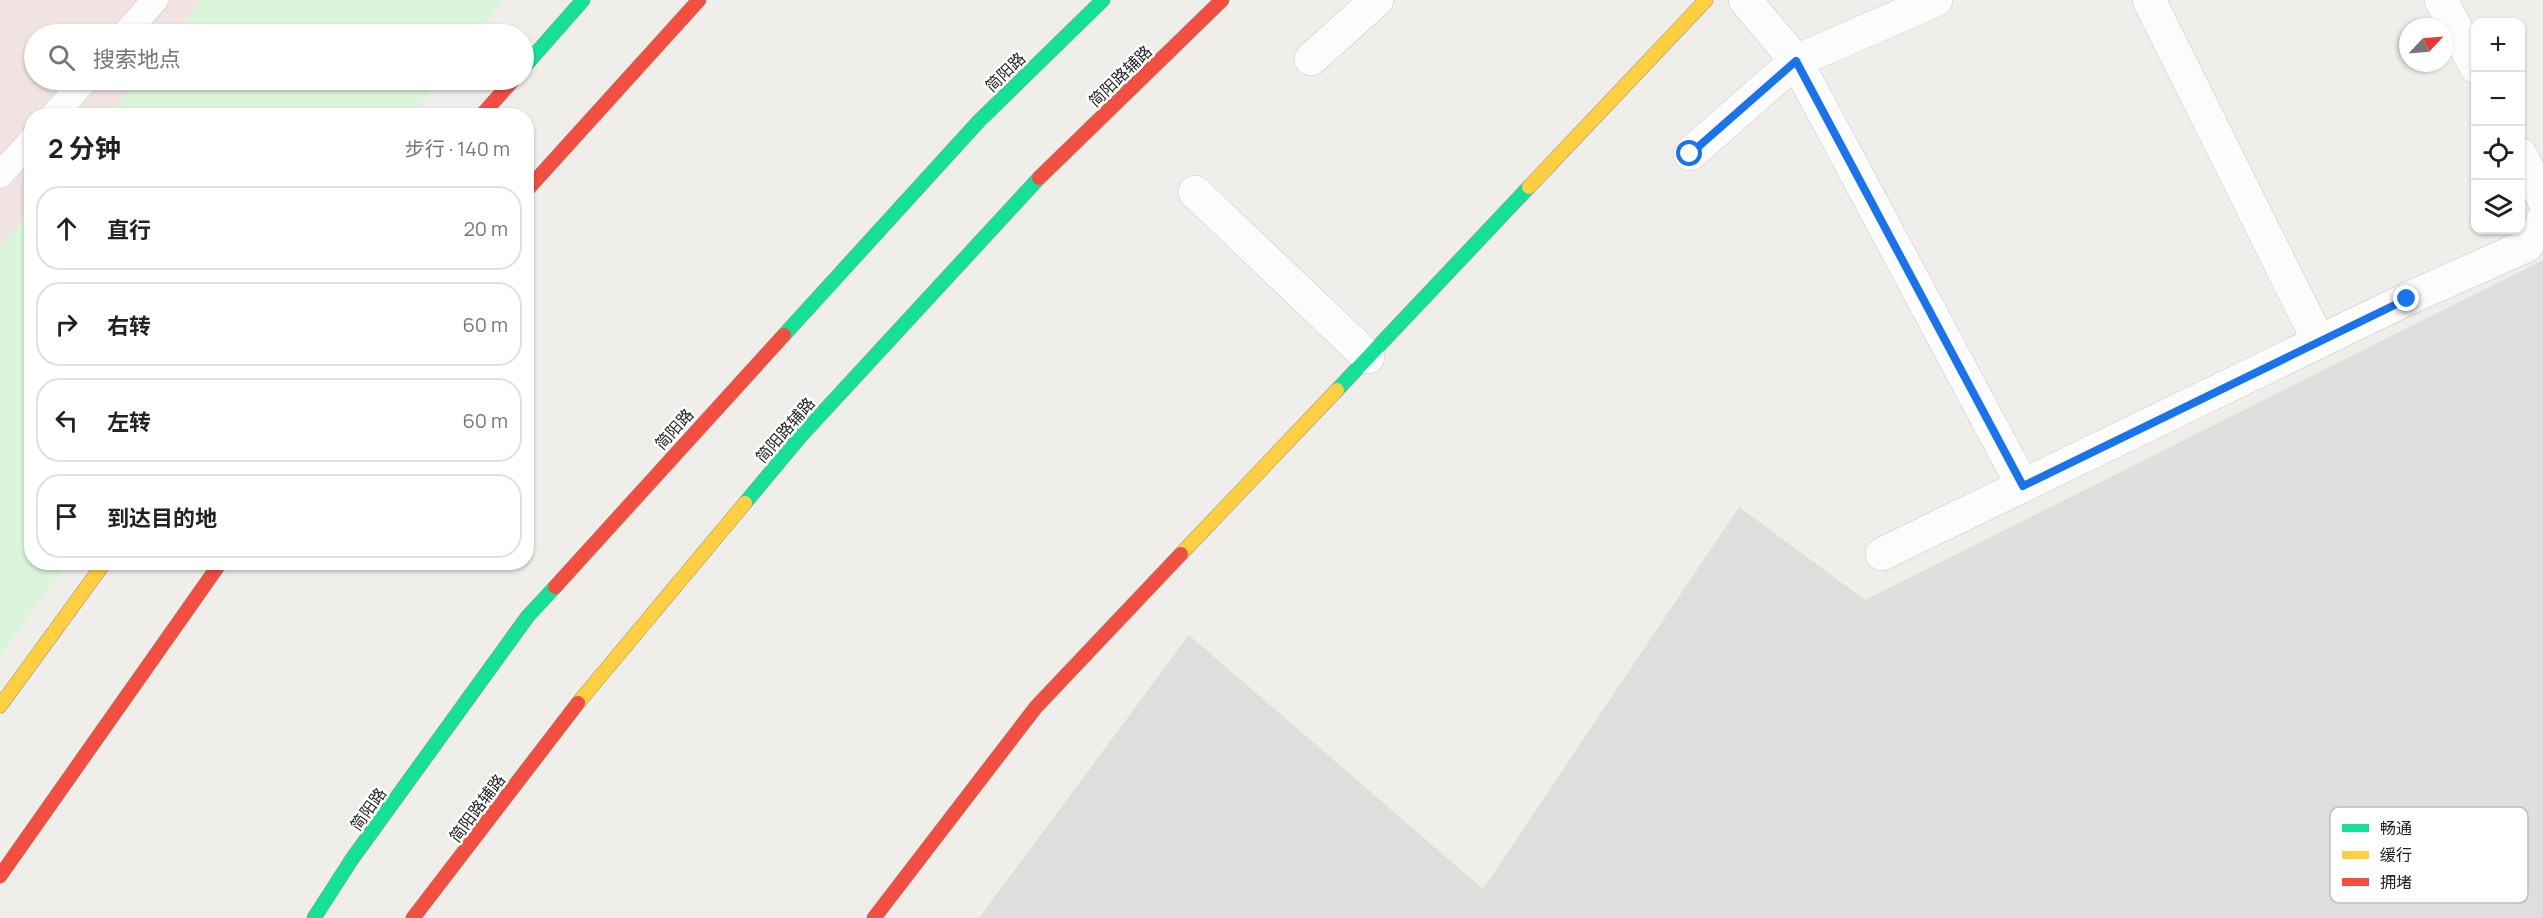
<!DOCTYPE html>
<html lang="zh">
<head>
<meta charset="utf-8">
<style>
	body { margin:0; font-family:Manrope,"Noto Sans SC",sans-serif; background:#f2f2f2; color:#222 }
	.controls { position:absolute; right:18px; top:18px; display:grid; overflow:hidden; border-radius:12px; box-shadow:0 2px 4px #0004 }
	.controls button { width:54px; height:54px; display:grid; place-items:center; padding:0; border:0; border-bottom:2px solid #e0e0e0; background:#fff; color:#222; font:30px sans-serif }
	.compass { position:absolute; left:2399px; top:18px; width:54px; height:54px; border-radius:50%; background:#fff; box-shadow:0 2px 4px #0004; rotate:64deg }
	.stop { position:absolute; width:18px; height:18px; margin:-14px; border:4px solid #1a73e8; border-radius:50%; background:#fff }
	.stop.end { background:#1a73e8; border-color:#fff; box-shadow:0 2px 6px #0008 }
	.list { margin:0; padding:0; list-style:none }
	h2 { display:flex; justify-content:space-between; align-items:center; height:78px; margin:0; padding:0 24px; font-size:26px }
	h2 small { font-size:20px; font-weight:400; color:#767676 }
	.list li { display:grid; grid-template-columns:39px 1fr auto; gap:18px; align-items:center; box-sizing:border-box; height:84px; margin:0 12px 12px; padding:0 12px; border:2px solid #e0e0e0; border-radius:24px }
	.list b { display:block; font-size:22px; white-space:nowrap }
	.list em { font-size:20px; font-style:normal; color:#767676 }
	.icon { flex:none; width:33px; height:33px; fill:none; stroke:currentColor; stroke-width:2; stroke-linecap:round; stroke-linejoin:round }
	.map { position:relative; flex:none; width:2543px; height:918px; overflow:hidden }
	.search { position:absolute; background:#fff; box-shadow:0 2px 4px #0004; left:24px; top:24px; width:510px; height:66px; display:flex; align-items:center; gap:15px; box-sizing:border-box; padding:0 21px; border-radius:33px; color:#767676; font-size:22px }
	.panel { position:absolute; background:#fff; box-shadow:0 2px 4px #0004; left:24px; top:108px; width:510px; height:462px; border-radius:24px }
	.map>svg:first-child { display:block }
	.residential { fill:#dfdedc }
	.commercial { fill:#f1e3e1 }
	.park { fill:#daf5da }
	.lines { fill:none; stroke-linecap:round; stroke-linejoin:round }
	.lane-casing { stroke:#c9c8c7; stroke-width:27 }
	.street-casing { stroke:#c9c8c7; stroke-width:34 }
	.fast-casing { stroke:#999a82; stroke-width:15 }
	.slow-casing { stroke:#999a82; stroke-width:15 }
	.jam-casing { stroke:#999a82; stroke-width:15 }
	.lane { stroke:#fdfcfc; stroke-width:26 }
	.street { stroke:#fdfcfc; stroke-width:33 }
	.fast { stroke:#16e098; stroke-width:14 }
	.slow { stroke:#ffcf43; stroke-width:14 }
	.jam { stroke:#f24e42; stroke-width:14 }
	.route { stroke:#1a73e8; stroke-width:8 }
	.labels { text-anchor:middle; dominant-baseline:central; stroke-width:5; stroke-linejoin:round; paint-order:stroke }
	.street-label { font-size:16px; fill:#222; stroke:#fff }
	.key { fill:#fff; stroke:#bdbdbd; stroke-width:1.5 }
	.key-label { font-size:16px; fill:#222 }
</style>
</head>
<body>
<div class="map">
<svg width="2543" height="918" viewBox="0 0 2543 918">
	<rect width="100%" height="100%" fill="#f0eeeb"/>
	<!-- residential -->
	<polygon class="residential" points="2543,260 2543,918 979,918 1189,635 1483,889 1739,507 1865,600"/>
	<!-- commercial -->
	<polygon class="commercial" points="0,0 225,0 197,34 34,34 34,80 161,80 132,115 32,116 31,239 0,278"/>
	<!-- park -->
	<g class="park">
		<polygon points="202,0 504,0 476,34 174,34"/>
		<polygon points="137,80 440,80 410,115 108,115"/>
		<polygon points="31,208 32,562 67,563 0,656 0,247"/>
	</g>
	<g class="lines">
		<!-- lane casing -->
		<g class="lane-casing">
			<g id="lane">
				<polyline points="125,34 155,0"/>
				<polyline points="53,116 85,80"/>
				<polyline points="0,175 32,140"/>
			</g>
		</g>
		<!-- street casing -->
		<g class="street-casing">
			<g id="street">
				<polyline points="1936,0 1796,61 2023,486"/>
				<polyline points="2149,0 2319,342"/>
				<polyline points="2441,0 2476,67"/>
				<polyline points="1311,59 1377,0"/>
				<polyline points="1690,154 1796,61 1745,0"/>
				<polyline points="2520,154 2543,198"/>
				<polyline points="1195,192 1368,357"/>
				<polyline points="1882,554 2407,299 2526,246 2542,227 2543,219"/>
			</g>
		</g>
		<!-- fast casing -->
		<g class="fast-casing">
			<g id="fast">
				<polyline points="524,67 583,0"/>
				<polyline points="784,335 979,121 1103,0"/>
				<polyline points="1337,390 1529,187"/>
				<polyline points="745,503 800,437 1039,178"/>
				<polyline points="314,918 352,859 528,616 555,587"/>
			</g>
		</g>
		<!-- slow casing -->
		<g class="slow-casing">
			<g id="slow">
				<polyline points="1529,187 1706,0"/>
				<polyline points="1181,554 1337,390"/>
				<polyline points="578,703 745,503"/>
				<polyline points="0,706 105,562"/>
			</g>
		</g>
		<!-- jam casing -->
		<g class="jam-casing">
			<g id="jam">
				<polyline points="481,116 513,80"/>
				<polyline points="1039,178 1222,0"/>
				<polyline points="526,191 699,0"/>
				<polyline points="555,587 784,335"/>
				<polyline points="0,876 221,562"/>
				<polyline points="413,918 578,703"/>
				<polyline points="874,918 1036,707 1181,554"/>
			</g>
		</g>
		<!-- lane -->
		<use href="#lane" class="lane"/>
		<!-- street -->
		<use href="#street" class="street"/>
		<!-- fast -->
		<use href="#fast" class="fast"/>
		<!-- slow -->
		<use href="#slow" class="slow"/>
		<!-- jam -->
		<use href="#jam" class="jam"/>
	</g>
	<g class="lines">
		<!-- route -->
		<polyline class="route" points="1690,154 1796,61 2023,486 2407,299"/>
	</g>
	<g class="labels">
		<!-- street labels -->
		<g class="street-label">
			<text transform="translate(1005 72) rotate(-44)">简阳路</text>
			<text transform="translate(1120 76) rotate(-44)">简阳路辅路</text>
			<text transform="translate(674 429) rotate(-48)">简阳路</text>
			<text transform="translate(785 430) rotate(-49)">简阳路辅路</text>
			<text transform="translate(477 808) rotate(-53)">简阳路辅路</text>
			<text transform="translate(368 809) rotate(-54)">简阳路</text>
		</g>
	</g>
	<!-- legend -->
	<rect x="2330" y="807" width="198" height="96" rx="9" class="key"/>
	<rect x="2342" y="824" width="27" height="8" fill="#16e098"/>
	<rect x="2342" y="851" width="27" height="8" fill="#ffcf43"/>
	<rect x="2342" y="878" width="27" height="8" fill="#f24e42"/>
	<g class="key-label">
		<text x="2380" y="834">畅通</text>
		<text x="2380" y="861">缓行</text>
		<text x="2380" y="888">拥堵</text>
	</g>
</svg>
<div class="controls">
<button>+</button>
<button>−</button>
<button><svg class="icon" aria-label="locate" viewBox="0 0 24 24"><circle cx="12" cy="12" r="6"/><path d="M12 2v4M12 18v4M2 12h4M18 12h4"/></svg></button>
<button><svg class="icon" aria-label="layers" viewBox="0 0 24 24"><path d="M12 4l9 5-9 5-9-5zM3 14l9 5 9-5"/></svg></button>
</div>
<svg class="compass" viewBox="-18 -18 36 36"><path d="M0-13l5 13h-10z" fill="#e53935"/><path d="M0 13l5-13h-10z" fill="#767676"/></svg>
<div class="stop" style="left:1690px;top:154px"></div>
<div class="stop end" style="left:2407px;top:299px"></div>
<div class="search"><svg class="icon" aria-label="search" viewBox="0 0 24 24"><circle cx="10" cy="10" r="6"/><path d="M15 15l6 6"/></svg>搜索地点</div>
<section class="panel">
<h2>2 分钟<small>步行 · 140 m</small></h2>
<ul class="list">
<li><svg class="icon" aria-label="ahead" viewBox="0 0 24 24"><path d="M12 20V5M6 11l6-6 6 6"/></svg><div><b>直行</b></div><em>20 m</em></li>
<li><svg class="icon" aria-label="right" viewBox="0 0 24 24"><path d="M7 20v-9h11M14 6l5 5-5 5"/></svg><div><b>右转</b></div><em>60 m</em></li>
<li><svg class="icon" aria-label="left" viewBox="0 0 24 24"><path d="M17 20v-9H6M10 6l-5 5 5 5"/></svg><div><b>左转</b></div><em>60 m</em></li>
<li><svg class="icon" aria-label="arrive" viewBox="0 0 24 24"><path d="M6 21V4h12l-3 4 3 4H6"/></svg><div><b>到达目的地</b></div></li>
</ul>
</section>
</div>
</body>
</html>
